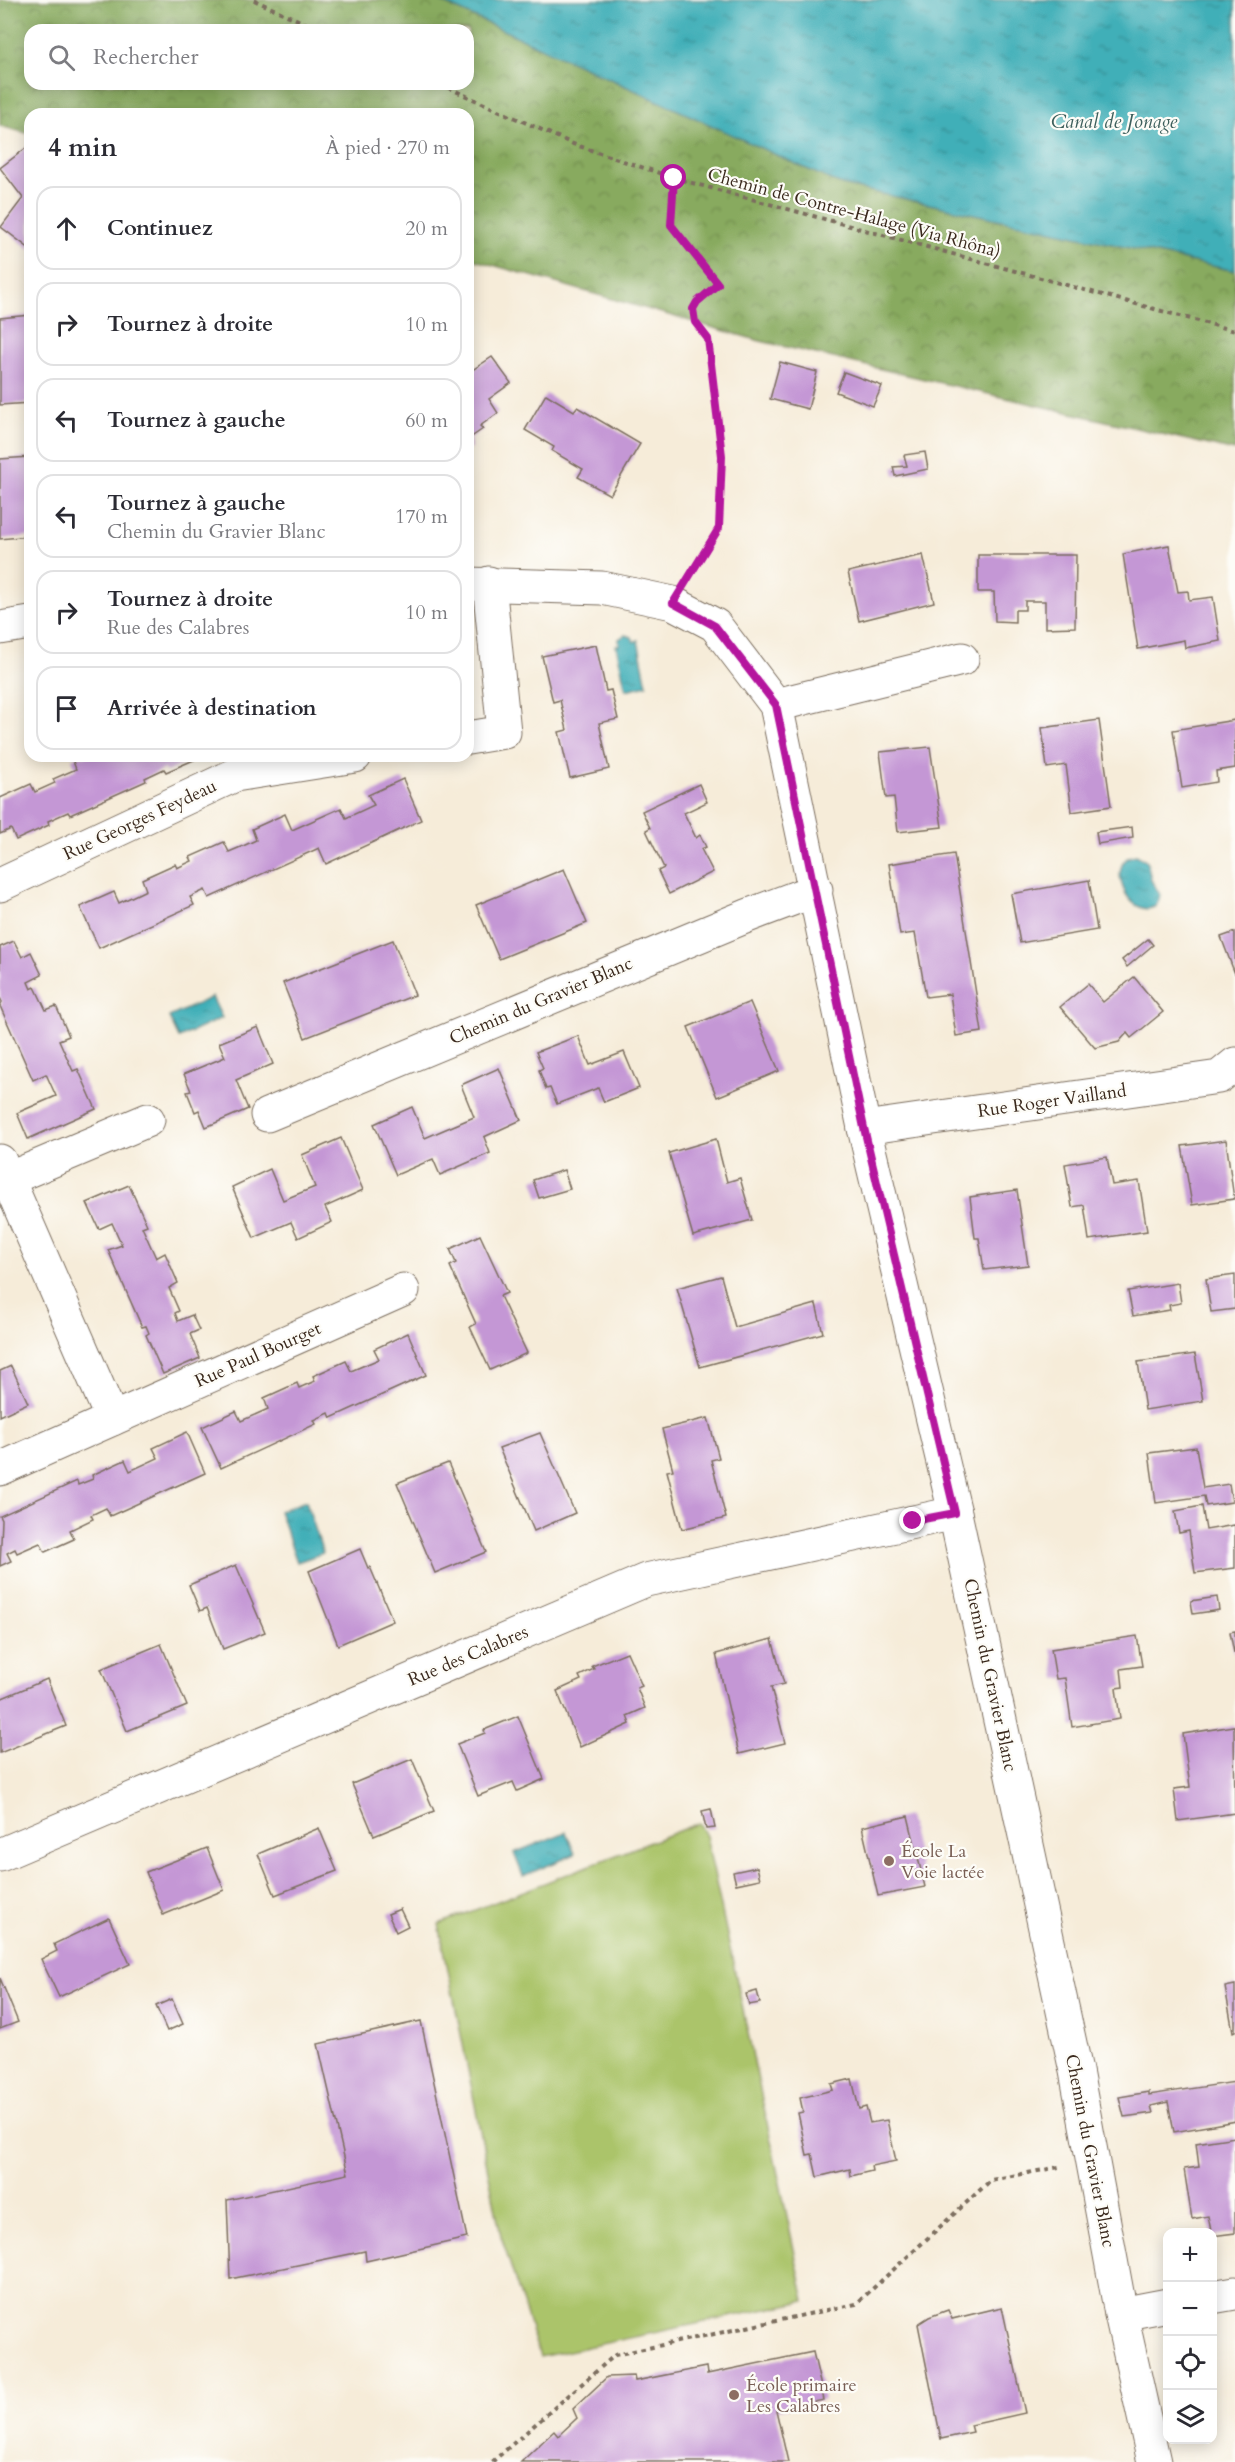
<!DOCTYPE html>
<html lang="fr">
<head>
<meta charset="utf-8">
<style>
	body { margin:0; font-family:Cardo,serif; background:#f2f2f3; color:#2b2b33 }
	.controls { position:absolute; right:18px; bottom:18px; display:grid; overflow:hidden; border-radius:12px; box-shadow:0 3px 15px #0003 }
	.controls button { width:54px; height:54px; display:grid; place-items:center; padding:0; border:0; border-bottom:2px solid #e1e1e2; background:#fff; color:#2b2b33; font:30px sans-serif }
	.stop { position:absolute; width:18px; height:18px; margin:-14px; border:4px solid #b5179e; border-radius:50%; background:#fff }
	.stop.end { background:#b5179e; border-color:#fff; box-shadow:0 2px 6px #0008 }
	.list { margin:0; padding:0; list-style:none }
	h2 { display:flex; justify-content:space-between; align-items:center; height:78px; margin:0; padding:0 24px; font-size:26px }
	h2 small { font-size:20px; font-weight:400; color:#7c7c81 }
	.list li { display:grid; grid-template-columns:39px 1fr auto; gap:18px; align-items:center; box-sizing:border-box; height:84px; margin:0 12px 12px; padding:0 12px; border:2px solid #e1e1e2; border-radius:18px }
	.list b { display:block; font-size:22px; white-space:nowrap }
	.list p { margin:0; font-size:20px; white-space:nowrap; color:#7c7c81 }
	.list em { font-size:20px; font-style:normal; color:#7c7c81 }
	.icon { flex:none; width:33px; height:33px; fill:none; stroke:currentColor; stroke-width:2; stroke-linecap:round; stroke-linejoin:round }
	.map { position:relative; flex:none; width:1235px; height:2462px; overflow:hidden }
	.search { position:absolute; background:#fff; box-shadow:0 3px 15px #0003; left:24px; top:24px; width:450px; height:66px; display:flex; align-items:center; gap:15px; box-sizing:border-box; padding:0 21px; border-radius:18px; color:#7c7c81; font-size:22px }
	.panel { position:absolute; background:#fff; box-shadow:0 3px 15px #0003; left:24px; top:108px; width:450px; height:654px; border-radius:18px }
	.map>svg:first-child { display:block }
	.green { fill:#abc46a; stroke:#737744; stroke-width:1.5 }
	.forest { fill:url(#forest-crowns); stroke:#626a3e; stroke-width:1.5; fill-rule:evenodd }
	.water { fill:url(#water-ripples); stroke:#3d6c6b; stroke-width:1.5 }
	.building { fill:#c497d5 }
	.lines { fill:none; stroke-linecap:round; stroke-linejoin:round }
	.minor-casing { stroke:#7c6e5f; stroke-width:35 }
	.path { stroke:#7c6e5f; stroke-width:4; stroke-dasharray:4.5 4.5; stroke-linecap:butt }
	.minor { stroke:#fff; stroke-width:33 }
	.route { stroke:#b5179e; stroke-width:8 }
	.education-dot { fill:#8d6e63; stroke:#fdfcf7; stroke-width:2 }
	.labels { text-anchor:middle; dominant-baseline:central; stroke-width:4.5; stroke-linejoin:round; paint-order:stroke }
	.street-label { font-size:18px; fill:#3b2a1e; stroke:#fdfcf7 }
	.education-label { font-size:18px; fill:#785e54; stroke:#fdfcf7; text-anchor:start }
	.water-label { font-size:20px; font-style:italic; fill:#3d5f5c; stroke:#fdfcf7 }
</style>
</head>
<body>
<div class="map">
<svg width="1235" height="2462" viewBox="0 0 1235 2462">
	<defs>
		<pattern id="forest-crowns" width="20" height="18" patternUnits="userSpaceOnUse" patternTransform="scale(1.5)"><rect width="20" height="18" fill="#88aa5e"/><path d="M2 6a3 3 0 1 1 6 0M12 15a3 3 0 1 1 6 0" fill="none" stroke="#708b4d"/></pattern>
		<pattern id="water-ripples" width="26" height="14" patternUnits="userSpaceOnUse" patternTransform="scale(1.5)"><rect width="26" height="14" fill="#3fafb8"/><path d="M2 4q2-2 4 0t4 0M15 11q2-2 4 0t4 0" fill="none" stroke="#368f95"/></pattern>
	</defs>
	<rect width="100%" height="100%" fill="#fdfcf7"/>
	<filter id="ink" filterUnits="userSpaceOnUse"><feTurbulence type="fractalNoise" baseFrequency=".0167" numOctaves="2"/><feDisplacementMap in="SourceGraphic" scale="12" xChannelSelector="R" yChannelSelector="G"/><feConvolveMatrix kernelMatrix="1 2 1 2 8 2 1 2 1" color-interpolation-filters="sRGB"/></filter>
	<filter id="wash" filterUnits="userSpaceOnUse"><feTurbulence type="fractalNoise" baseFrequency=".008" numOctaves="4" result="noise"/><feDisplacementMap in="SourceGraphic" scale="24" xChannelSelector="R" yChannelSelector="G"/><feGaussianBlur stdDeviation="1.35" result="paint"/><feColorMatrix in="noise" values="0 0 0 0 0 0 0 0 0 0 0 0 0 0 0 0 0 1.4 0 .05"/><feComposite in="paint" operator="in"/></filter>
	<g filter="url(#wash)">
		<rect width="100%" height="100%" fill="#f6ecd9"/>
		<!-- green -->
		<polygon class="green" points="699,1823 706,1836 805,2301 540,2357 501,2236 439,1924"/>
		<!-- forest -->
		<path class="forest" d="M0 0H437L842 185 1235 271V451L760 341 468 258V114H30V134L0 126ZM30 30H468V84H30Z"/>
		<!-- water -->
		<g class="water">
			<polygon points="437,0 1235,0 1235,271 842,185"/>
			<polygon points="625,635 632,637 634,642 638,640 647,685 626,690 616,645 619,645 619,639"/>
			<path d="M1136 855 1147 861 1151 880 1160 895 1156 906C1128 922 1103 859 1136 855Z"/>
			<polygon points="212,997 222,1018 179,1038 169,1017"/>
			<polygon points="306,1501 323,1553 297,1562 279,1511"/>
			<polygon points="566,1832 575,1854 523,1876 514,1853"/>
		</g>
		<g id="blocks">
			<!-- building -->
			<g class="building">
				<polygon points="30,145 30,249 1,227 23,198 0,168"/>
				<polygon points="30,315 30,403 0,405 0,318"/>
				<polygon points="492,357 511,383 489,399 498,413 480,426 483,429 470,438 471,448 468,448 468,373"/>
				<polygon points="780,362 817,372 808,409 770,399"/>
				<polygon points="844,372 882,386 873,406 836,392"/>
				<polygon points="546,394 574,411 577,407 640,444 610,495 578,477 583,469 552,451 554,447 525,430"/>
				<polygon points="925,452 928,469 895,476 893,467 907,466 904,455"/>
				<polygon points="30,457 30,536 0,539 0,459"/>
				<polygon points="1169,545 1178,592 1188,591 1189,600 1213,597 1220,641 1185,648 1184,640 1138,649 1123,554"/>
				<polygon points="923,555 934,602 859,621 848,572"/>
				<polygon points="978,555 1076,555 1075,627 1045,628 1045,601 1025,601 1025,610 1015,610 1015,622 995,621 994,592 978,592"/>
				<polygon points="596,645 606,691 611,690 618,719 599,723 609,769 570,778 559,732 567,730 560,700 553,702 542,656"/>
				<polygon points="1099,720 1111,806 1072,812 1066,765 1047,768 1042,728"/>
				<polygon points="1235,720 1235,768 1216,771 1217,782 1182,788 1173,730"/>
				<polygon points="930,747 942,827 898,832 894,797 886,798 880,752"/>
				<polygon points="78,756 203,756 166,772 164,769 145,778 146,781 70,815 68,812 48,821 49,825 16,840 11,829 0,834 0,798 31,784 35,792 55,783 53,779 76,769 72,759"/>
				<polygon points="403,779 421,820 326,864 319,848 209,898 205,890 190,897 194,905 99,948 80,907 114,892 119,903 146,890 142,879 175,864 177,868 192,861 190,857 224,842 229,852 243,846 256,840 252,829 285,814 292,830 341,808 346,818 374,805 368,795"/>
				<polygon points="699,784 707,802 684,813 696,838 700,835 706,847 701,849 713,872 669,894 658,871 664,868 646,830 650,828 642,811"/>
				<polygon points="1132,827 1133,838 1098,844 1096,832"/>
				<polygon points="954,854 982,1032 956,1036 950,994 926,997 915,933 900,935 889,864"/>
				<polygon points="564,869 587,923 499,959 476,905"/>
				<polygon points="1089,880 1097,930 1020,943 1011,894"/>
				<polygon points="1235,932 1235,974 1221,937"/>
				<polygon points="1148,939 1153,945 1127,967 1122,960"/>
				<polygon points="393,940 415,995 305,1038 283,983"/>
				<polygon points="14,941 22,957 31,952 42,975 28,982 31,989 35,987 46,1010 56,1006 69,1036 59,1040 73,1071 78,1069 96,1109 28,1139 17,1113 56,1096 46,1074 33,1080 0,1006 2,1002 0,998 0,947"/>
				<polygon points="1134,977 1163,1012 1131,1038 1127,1033 1119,1042 1095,1048 1060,1007 1088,984 1103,1002"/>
				<polygon points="750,1002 779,1071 717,1097 688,1027"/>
				<polygon points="258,1027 273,1064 236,1080 248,1109 206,1127 199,1110 195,1112 187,1092 191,1091 184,1074 225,1057 219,1043"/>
				<polygon points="578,1036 590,1065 624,1052 639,1088 604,1102 598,1088 557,1104 550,1088 546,1089 539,1070 543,1068 536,1052"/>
				<polygon points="499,1068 521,1120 484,1137 490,1153 440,1175 433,1159 396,1175 374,1124 412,1107 425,1138 441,1131 474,1117 461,1085"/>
				<polygon points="341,1138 363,1190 325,1207 332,1222 298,1238 291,1222 254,1238 232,1187 270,1169 283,1200 315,1187 302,1155"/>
				<polygon points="716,1139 727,1182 740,1178 752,1220 693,1236 669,1153"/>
				<polygon points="1226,1140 1234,1199 1192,1205 1182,1146"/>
				<polygon points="1107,1157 1112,1185 1139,1181 1147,1231 1089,1240 1084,1205 1072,1207 1065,1164"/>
				<polygon points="564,1170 570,1189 539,1198 533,1180"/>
				<polygon points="129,1185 147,1225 142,1227 156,1258 165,1253 178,1283 169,1288 179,1311 175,1313 178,1321 192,1315 199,1330 190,1334 200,1358 163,1374 146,1335 149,1333 146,1326 142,1327 108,1250 122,1245 112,1223 99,1229 87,1203"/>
				<polygon points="1017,1190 1028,1265 984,1270 979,1238 975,1238 970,1197"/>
				<polygon points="480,1235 507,1293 500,1296 527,1353 490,1370 470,1327 476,1324 450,1266 456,1263 450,1249"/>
				<polygon points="1235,1275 1235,1309 1211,1312 1206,1279"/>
				<polygon points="721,1276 735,1327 816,1304 823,1333 700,1367 677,1288"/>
				<polygon points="1178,1283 1181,1303 1169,1305 1170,1310 1133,1316 1128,1291"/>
				<polygon points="408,1333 426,1375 331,1418 329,1413 314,1420 316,1424 221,1468 202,1427 236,1411 241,1421 268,1409 264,1398 297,1383 299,1388 315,1381 313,1376 346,1361 351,1371 379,1359 374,1349"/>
				<polygon points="1195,1354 1203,1401 1145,1410 1138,1362"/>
				<polygon points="11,1366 28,1403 0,1416 0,1371"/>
				<polygon points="708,1418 719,1458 711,1460 726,1518 682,1529 667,1471 673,1470 662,1429"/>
				<polygon points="187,1432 205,1473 110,1516 106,1508 91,1515 93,1519 70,1530 74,1539 45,1552 40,1543 17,1553 15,1549 7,1553 11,1561 0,1566 2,1520 0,1516 77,1481 78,1485 93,1479 92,1475 125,1460 130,1471 158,1458 153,1448"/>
				<polygon points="540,1433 575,1513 534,1531 499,1448"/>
				<polygon points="1196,1447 1203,1488 1229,1484 1232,1502 1206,1506 1204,1496 1156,1503 1149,1453"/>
				<polygon points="448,1463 486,1552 435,1573 397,1483"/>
				<polygon points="1202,1506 1206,1530 1235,1525 1235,1568 1195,1573 1189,1531 1179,1533 1175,1511"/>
				<polygon points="360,1549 368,1568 370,1567 393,1621 338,1645 309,1571"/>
				<polygon points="236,1565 265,1632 223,1649 207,1608 200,1611 189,1585"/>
				<polygon points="1217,1597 1219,1610 1193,1614 1191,1601"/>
				<polygon points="1235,1631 1235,1653 1234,1653 1230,1632"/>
				<polygon points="1137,1636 1142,1666 1121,1669 1123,1687 1116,1688 1120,1719 1072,1727 1065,1678 1056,1679 1051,1649"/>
				<polygon points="772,1639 784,1684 771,1687 785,1743 739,1754 716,1654"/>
				<polygon points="161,1644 187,1706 127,1731 101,1669"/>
				<polygon points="627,1652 642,1686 637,1688 645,1708 627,1716 630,1724 580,1747 557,1691 581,1680 579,1676 594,1669 592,1666"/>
				<polygon points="47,1679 66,1726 0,1753 0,1699"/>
				<polygon points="518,1716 544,1779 517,1791 513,1782 478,1796 457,1744 485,1733 484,1730"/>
				<polygon points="1234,1726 1235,1813 1178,1821 1174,1789 1190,1787 1183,1734"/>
				<polygon points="412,1759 434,1811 374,1836 352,1784"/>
				<polygon points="711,1809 715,1828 706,1829 702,1811"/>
				<polygon points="908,1816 925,1887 878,1896 862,1827"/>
				<polygon points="319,1828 337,1871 275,1895 258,1854"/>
				<polygon points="207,1848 224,1890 163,1915 146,1872"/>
				<polygon points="757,1867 760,1879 736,1884 733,1872"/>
				<polygon points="400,1909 408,1926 396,1932 388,1914"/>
				<polygon points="109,1918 130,1964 59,1997 41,1959 57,1951 54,1944"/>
				<polygon points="0,1978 18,2022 0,2029"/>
				<polygon points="1235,1985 1235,2031 1233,2032 1225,1987"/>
				<polygon points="757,1991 760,2003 749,2005 746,1994"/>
				<polygon points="172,1999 183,2024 167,2031 156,2006"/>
				<polygon points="421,2021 467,2238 366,2261 365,2251 230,2279 227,2200 348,2174 318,2044"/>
				<polygon points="852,2079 859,2109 866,2107 870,2123 887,2120 896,2161 871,2166 872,2171 851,2176 850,2169 817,2177 812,2154 807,2155 798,2113 803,2112 800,2098 833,2090 831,2084"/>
				<polygon points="1235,2082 1235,2121 1174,2132 1168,2102 1151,2106 1153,2113 1124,2117 1119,2097 1149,2092 1149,2095"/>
				<polygon points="1235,2137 1235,2233 1212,2236 1208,2216 1192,2219 1184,2169 1199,2167 1196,2143"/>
				<polygon points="1002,2307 1025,2413 971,2425 973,2432 941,2439 918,2324 929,2317 948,2310 952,2319"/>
				<polygon points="813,2352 824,2400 776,2410 788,2462 521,2462 554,2431 558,2436 577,2418 573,2409 607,2377 634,2376 635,2381 706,2367 707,2374"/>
			</g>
		</g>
	</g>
	<g filter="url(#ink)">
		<use href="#blocks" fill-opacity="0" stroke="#7c6e5f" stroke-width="1.5"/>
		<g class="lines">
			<!-- minor casing -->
			<g class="minor-casing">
				<g id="minor">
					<polyline points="468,584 602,588 673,603 715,625 776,705 864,1128 955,1513 1076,2071 1121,2314 1154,2462"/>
					<polyline points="0,628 30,623"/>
					<polyline points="776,705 962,659"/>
					<polyline points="468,738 504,732 489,583"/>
					<polyline points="0,885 235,775 355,756"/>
					<polyline points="267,1115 747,916 816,890"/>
					<polyline points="864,1128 1219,1077 1235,1064"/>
					<polyline points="0,1161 112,1419"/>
					<polyline points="8,1179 148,1120"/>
					<polyline points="0,1469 403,1290"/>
					<polyline points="0,1855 646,1580 955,1513"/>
					<polyline points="1212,2297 1235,2293"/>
					<polyline points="1121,2314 1168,2305"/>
				</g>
			</g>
			<!-- path -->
			<g class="path">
				<polyline points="254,0 320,30"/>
				<polyline points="440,84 573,144 674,178 1235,331"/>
				<polyline points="674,178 671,225 718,284 697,302 693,309 695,322 708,339 722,456 719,528 692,572"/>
				<polyline points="492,2462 615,2355 856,2304 991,2180 1059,2167"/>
			</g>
			<!-- minor -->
			<use href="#minor" class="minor"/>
		</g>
	</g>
	<g class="lines" filter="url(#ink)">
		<!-- route -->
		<polyline class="route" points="674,178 671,225 718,284 697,302 693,309 695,322 708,339 722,456 719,528 673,603 715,626 776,705 864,1128 955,1513 913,1521"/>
	</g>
	<!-- markers -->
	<g class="education-dot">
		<circle cx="889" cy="1861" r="6"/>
		<circle cx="734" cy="2395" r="6"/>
	</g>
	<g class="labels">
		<!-- street labels -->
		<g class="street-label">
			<text transform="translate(854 213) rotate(15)">Chemin de Contre-Halage (Via Rhôna)</text>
			<text transform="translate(140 820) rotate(-25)">Rue Georges Feydeau</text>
			<text transform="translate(541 1001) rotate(-23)">Chemin du Gravier Blanc</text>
			<text transform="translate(1052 1101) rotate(-8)">Rue Roger Vailland</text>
			<text transform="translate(258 1355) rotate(-24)">Rue Paul Bourget</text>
			<text transform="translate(468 1656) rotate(-23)">Rue des Calabres</text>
			<text transform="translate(990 1675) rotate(78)">Chemin du Gravier Blanc</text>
			<text transform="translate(1090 2151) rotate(79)">Chemin du Gravier Blanc</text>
		</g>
		<!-- education labels -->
		<g class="education-label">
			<text x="901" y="1851">École La<tspan x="901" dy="21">Voie lactée</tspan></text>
			<text x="746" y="2385">École primaire<tspan x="746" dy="21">Les Calabres</tspan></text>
		</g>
		<!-- water labels -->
		<g class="water-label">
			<text x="1114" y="121">Canal de Jonage</text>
		</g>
	</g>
</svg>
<div class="controls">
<button>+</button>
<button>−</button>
<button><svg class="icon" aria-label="locate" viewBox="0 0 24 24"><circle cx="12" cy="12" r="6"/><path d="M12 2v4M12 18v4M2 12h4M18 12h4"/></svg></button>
<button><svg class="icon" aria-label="layers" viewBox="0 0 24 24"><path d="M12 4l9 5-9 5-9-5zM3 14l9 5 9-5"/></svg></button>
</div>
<div class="stop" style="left:674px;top:178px"></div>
<div class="stop end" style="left:913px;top:1521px"></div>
<div class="search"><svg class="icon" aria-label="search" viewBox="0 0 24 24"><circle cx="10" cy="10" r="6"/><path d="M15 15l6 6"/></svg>Rechercher</div>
<section class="panel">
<h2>4 min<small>À pied · 270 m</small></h2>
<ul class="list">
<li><svg class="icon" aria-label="ahead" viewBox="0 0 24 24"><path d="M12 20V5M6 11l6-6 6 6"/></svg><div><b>Continuez</b></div><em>20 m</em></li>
<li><svg class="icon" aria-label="right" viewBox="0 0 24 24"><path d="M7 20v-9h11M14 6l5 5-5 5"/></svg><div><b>Tournez à droite</b></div><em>10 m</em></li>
<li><svg class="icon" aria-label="left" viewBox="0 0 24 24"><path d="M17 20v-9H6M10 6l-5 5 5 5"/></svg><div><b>Tournez à gauche</b></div><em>60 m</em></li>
<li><svg class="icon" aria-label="left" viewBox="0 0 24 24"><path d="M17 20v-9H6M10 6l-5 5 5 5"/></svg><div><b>Tournez à gauche</b><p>Chemin du Gravier Blanc</p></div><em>170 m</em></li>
<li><svg class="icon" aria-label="right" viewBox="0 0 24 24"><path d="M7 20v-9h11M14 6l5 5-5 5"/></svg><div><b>Tournez à droite</b><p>Rue des Calabres</p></div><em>10 m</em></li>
<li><svg class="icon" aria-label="arrive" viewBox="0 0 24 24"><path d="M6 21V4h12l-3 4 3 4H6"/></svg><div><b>Arrivée à destination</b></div></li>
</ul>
</section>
</div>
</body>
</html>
